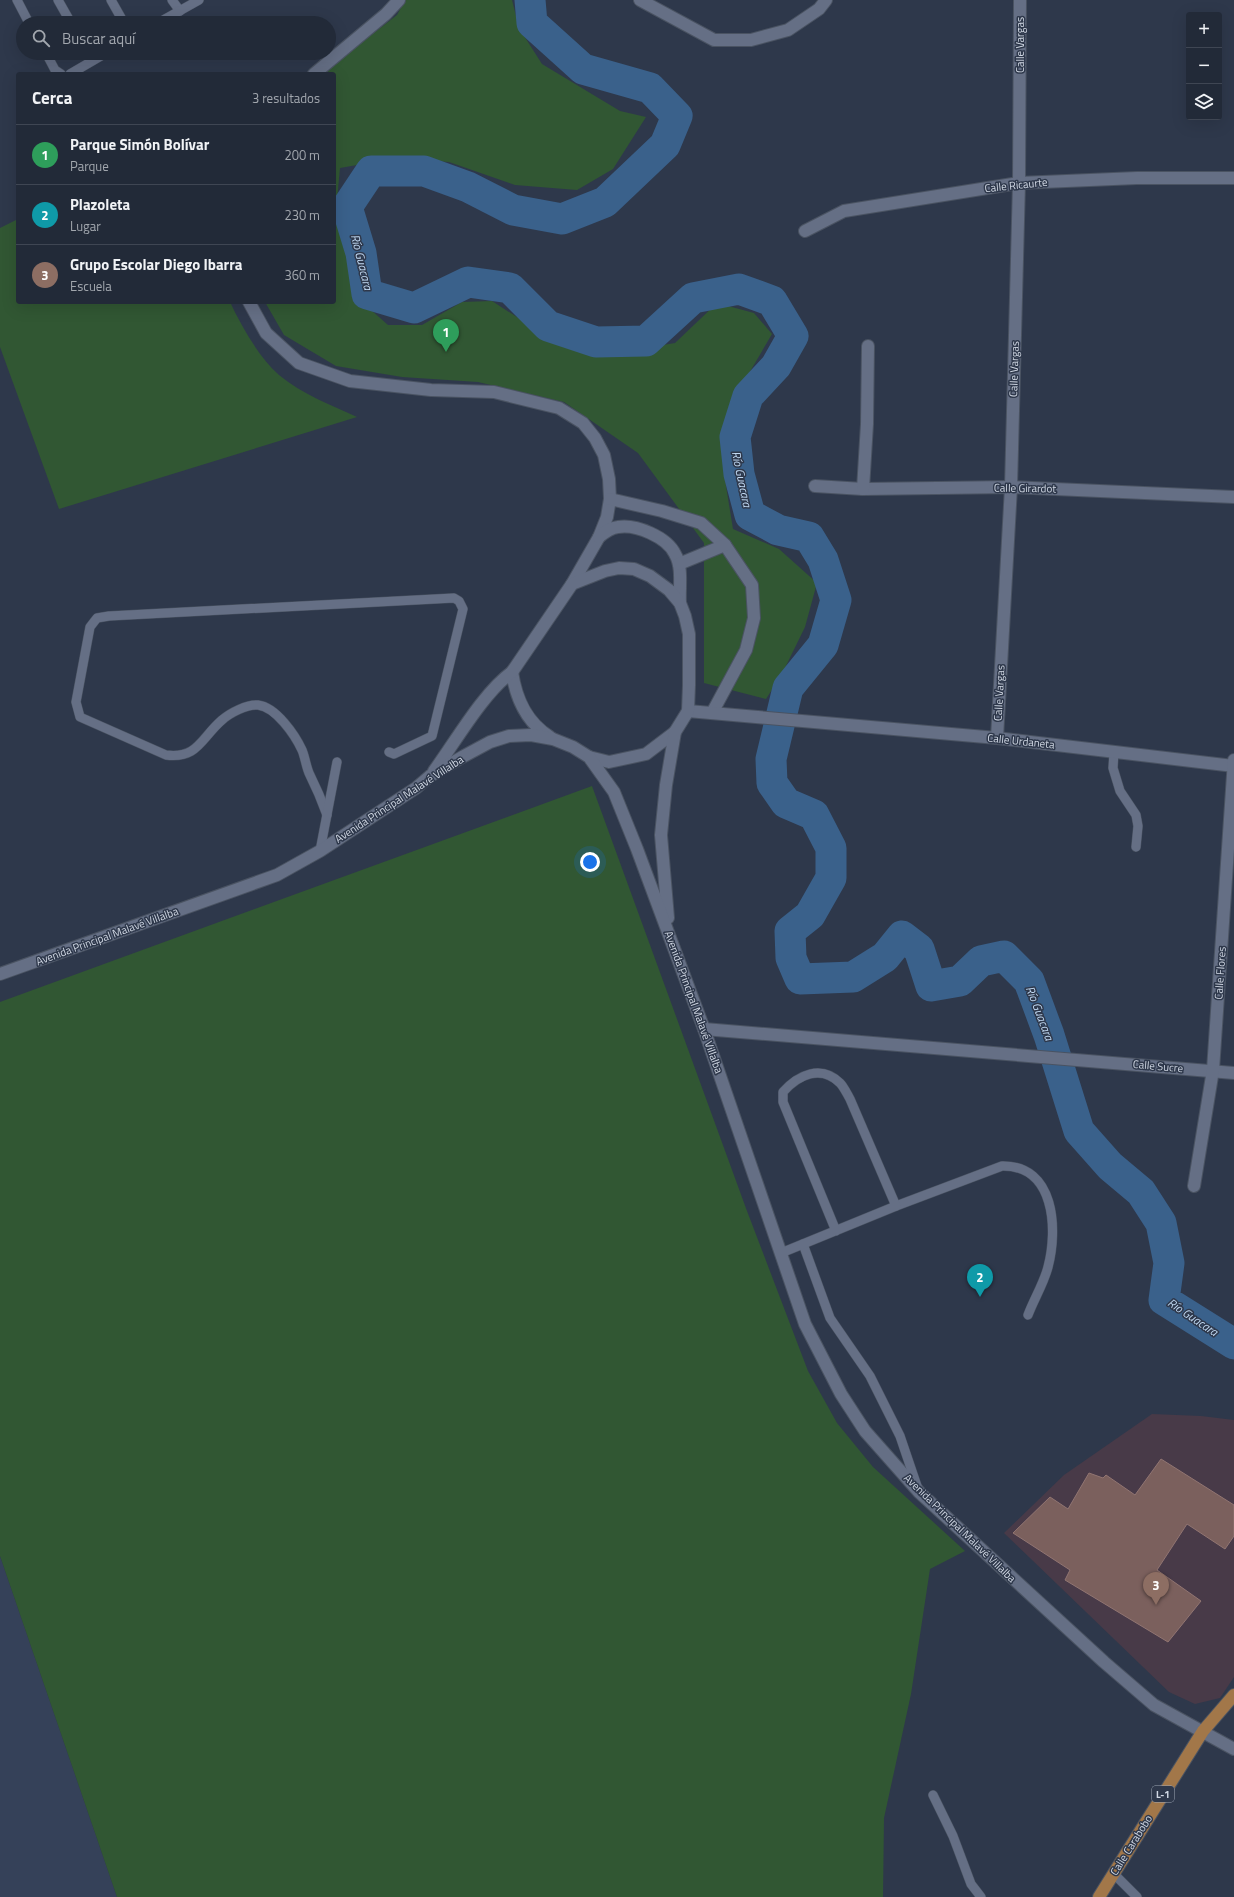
<!DOCTYPE html>
<html lang="es">
<head>
<meta charset="utf-8">
<style>
	body { margin:0; font-family:"Titillium Web",sans-serif; background:#2e3643; color:#f1f3f6 }
	.controls { position:absolute; right:12px; top:12px; display:grid; overflow:hidden; border-radius:4px; box-shadow:0 4px 16px #0002 }
	.controls button { width:36px; height:36px; display:grid; place-items:center; padding:0; border:0; border-bottom:1px solid #3f4653; background:#222a38; color:#f1f3f6; font:20px sans-serif }
	.you { position:absolute; left:590px; top:862px; width:14px; height:14px; margin:-10px; border:3px solid #fff; border-radius:50%; background:#1a73e8; box-shadow:0 0 0 6px #1a73e833 }
	.badge { display:grid; place-items:center; width:26px; height:26px; border-radius:50%; background:#ea580c; color:#fff; font-size:13px; font-weight:700 }
	.pin { position:absolute; translate:-50% -33px; filter:drop-shadow(0 1px 2px #0008) }
	.pin::after { content:''; position:absolute; top:21px; width:14px; height:12px; background:inherit; clip-path:polygon(0 0,100% 0,50% 100%) }
	.list { margin:0; padding:0; list-style:none }
	h2 { display:flex; justify-content:space-between; align-items:center; height:52px; margin:0; padding:0 16px; font-size:17px }
	h2 small { font-size:13px; font-weight:400; color:#a2a7ae }
	.list li { display:grid; grid-template-columns:26px 1fr auto; gap:12px; align-items:center; box-sizing:border-box; height:60px; padding:0 16px; border-top:1px solid #3f4653 }
	.list b { display:block; font-size:15px; white-space:nowrap }
	.list p { margin:0; font-size:13px; white-space:nowrap; color:#a2a7ae }
	.list em { font-size:13px; font-style:normal; color:#a2a7ae }
	.icon { flex:none; width:22px; height:22px; fill:none; stroke:currentColor; stroke-width:2; stroke-linecap:round; stroke-linejoin:round }
	.map { position:relative; flex:none; width:1234px; height:1897px; overflow:hidden }
	.search { position:absolute; background:#222a38; box-shadow:0 4px 16px #0002; left:16px; top:16px; width:320px; height:44px; display:flex; align-items:center; gap:10px; box-sizing:border-box; padding:0 14px; border-radius:22px; color:#a2a7ae; font-size:15px }
	.panel { position:absolute; background:#222a38; box-shadow:0 4px 16px #0002; left:16px; top:72px; width:320px; height:232px; border-radius:4px }
	.map>svg:first-child { display:block }
	.built { fill:#354159 }
	.education { fill:#483a48 }
	.green { fill:#315733 }
	.lines { fill:none; stroke-linecap:round; stroke-linejoin:round }
	.river { stroke:#3a618b; stroke-width:31 }
	.building { fill:#7b605d; stroke:#917572 }
	.lane-casing { stroke:#4a5362; stroke-width:10 }
	.street-casing { stroke:#4a5362; stroke-width:14 }
	.primary-casing { stroke:#4a5362; stroke-width:14 }
	.lane { stroke:#656f85; stroke-width:9 }
	.street { stroke:#656f85; stroke-width:12 }
	.primary { stroke:#a27749; stroke-width:12 }
	.labels { text-anchor:middle; dominant-baseline:central; stroke-width:3; stroke-linejoin:round; paint-order:stroke }
	.shield { fill:#2e384b; stroke:#a0a8b6; stroke-width:1 }
	.shield-label { font-size:10px; font-weight:bold; fill:#d1d8e4 }
	.street-label { font-size:11px; fill:#d1d8e4; stroke:#2e384b }
	.water-label { font-size:12px; font-style:italic; fill:#c2daf4; stroke:#2e384b }
</style>
</head>
<body>
<div class="map">
<svg width="1234" height="1897" viewBox="0 0 1234 1897">
	<rect width="100%" height="100%" fill="#2e384b"/>
	<!-- built -->
	<polygon class="built" points="0,1556 117,1897 0,1897"/>
	<!-- education -->
	<polygon class="education" points="1152,1414 1201,1416 1234,1420 1234,1677 1220,1698 1195,1704 1169,1692 1004,1533 1064,1475"/>
	<!-- green -->
	<g class="green">
		<polygon points="405,0 512,0 519,28 542,64 620,111 646,117 613,169 577,190 515,185 449,162 397,158 340,168 337,200 353,294 388,325 422,325 462,302 492,301 563,347 598,356 675,343 717,303 754,313 772,334 738,392 721,432 726,486 733,529 779,549 817,583 805,627 782,674 766,699 704,683 704,543 638,453 564,402 478,382 402,377 336,366 284,335 265,302 334,302 334,74 326,74 334,64 397,15"/>
		<path d="M18 219V302H230C242 327 258 356 279 375 302 394 331 405 357 417L59 509 0 347V228Z"/>
		<polygon points="592,786 747,1211 808,1371 837,1423 873,1467 965,1551 930,1569 911,1694 884,1818 883,1897 117,1897 0,1556 0,1002"/>
	</g>
	<g class="lines">
		<!-- river -->
		<polyline class="river" points="530,0 532,23 583,69 650,88 677,116 665,145 605,202 562,219 513,210 468,187 424,171 371,171 347,207 361,253 367,294 414,308 468,282 510,288 548,326 596,342 646,341 693,298 739,289 772,301 793,336 776,366 748,396 735,437 739,474 750,515 778,530 809,537 823,560 836,600 823,645 788,688 771,759 772,783 786,803 814,815 831,848 831,878 810,915 790,931 791,958 800,979 853,977 885,957 902,936 919,949 931,986 960,981 981,961 1004,956 1029,981 1049,1035 1079,1131 1110,1166 1141,1192 1161,1223 1169,1263 1164,1300 1234,1344"/>
	</g>
	<!-- building -->
	<polygon class="building" points="1161,1459 1234,1505 1234,1536 1225,1549 1187,1524 1157,1570 1201,1601 1168,1642 1065,1580 1070,1570 1013,1533 1050,1497 1068,1509 1089,1473 1103,1478 1106,1475 1135,1495"/>
	<g class="lines">
		<!-- lane casing -->
		<g class="lane-casing">
			<g id="lane">
				<polyline points="17,0 29,23"/>
				<polyline points="58,0 71,23"/>
				<polyline points="111,0 124,23"/>
				<polyline points="172,0 180,11"/>
				<polyline points="158,23 199,0"/>
				<polyline points="46,53 55,70 61,74"/>
				<polyline points="70,74 106,53"/>
				<polyline points="1114,752 1113,768 1120,791 1136,815 1138,826 1136,847"/>
				<path d="M327 815C322 801 316 787 309 773 306 766 305 757 302 750 295 735 276 707 258 705 247 704 230 713 222 720 201 738 198 759 166 755L80 717 76 702 90 627 97 618 109 616 454 598 459 601 463 609 432 736 394 754 389 752"/>
				<polyline points="320,851 337,762"/>
				<path d="M896 1206 1002 1166C1055 1165 1058 1229 1048 1267 1044 1283 1034 1299 1028 1315"/>
				<polyline points="803,1244 830,1318 870,1376 900,1436 918,1489"/>
				<path d="M781 1253 896 1206 850 1099C847 1094 844 1087 840 1083 821 1064 798 1075 783 1092V1102L836 1231"/>
				<polyline points="933,1795 953,1836 971,1884 981,1897"/>
				<polyline points="1113,1873 1137,1897"/>
			</g>
		</g>
		<!-- street casing -->
		<g class="street-casing">
			<g id="street">
				<polyline points="640,0 714,40 751,40 788,30 819,9 826,0"/>
				<polyline points="314,74 386,14 399,0"/>
				<polyline points="805,231 844,211 1019,183 1137,178 1234,178"/>
				<polyline points="249,302 266,333 299,363 350,381 431,390 494,392 559,408 583,423 595,438 604,455 609,479 610,499 607,517 599,537 572,584"/>
				<polyline points="815,486 863,489 1011,487 1234,497"/>
				<polyline points="863,489 867,424 868,346"/>
				<polyline points="610,499 662,511 701,523 725,545 752,585 754,618 746,650 712,713"/>
				<path d="M599 537C605 532 610 528 618 527 636 524 667 537 675 554 683 567 679 588 680 603"/>
				<polyline points="679,564 725,545"/>
				<path d="M512 672C516 699 526 722 550 737"/>
				<polyline points="688,711 997,738 1234,766"/>
				<polyline points="997,738 1011,487 1019,183 1020,0"/>
				<polyline points="589,757 609,762 646,754 675,732"/>
				<path d="M434 771C456 741 483 693 512 672L572 584 605 571 619 568 634 569 650 576 669 590 680 603 685 616 689 634V685L688 711 675 732 666 785 661 835 668 918"/>
				<polyline points="0,974 277,875 320,851 416,788 430,776 464,756 490,742 509,736 531,735 553,739 573,747 589,757 614,792 637,849 704,1029 805,1324 841,1394 865,1431 919,1492 1104,1662 1154,1705 1234,1749"/>
				<polyline points="704,1029 1234,1073"/>
				<polyline points="1194,1186 1213,1070 1234,760"/>
			</g>
		</g>
		<!-- primary casing -->
		<g class="primary-casing">
			<polyline id="primary" points="1099,1897 1203,1731 1234,1695"/>
		</g>
		<!-- lane -->
		<use href="#lane" class="lane"/>
		<!-- street -->
		<use href="#street" class="street"/>
		<!-- primary -->
		<use href="#primary" class="primary"/>
	</g>
	<g class="labels">
		<!-- shield labels -->
		<rect class="shield" x="1152" y="1786" width="22" height="16" rx="3"/>
		<g class="shield-label">
			<text x="1163" y="1794">L-1</text>
		</g>
		<!-- street labels -->
		<g class="street-label">
			<text transform="translate(1020 45) rotate(-90)">Calle Vargas</text>
			<text transform="translate(1016 185) rotate(-6)">Calle Ricaurte</text>
			<text transform="translate(1014 369) rotate(-88)">Calle Vargas</text>
			<text transform="translate(1025 488) rotate(1)">Calle Girardot</text>
			<text transform="translate(999 693) rotate(-87)">Calle Vargas</text>
			<text transform="translate(1021 741) rotate(6)">Calle Urdaneta</text>
			<text transform="translate(399 799) rotate(-33)">Avenida Principal Malavé Villalba</text>
			<text transform="translate(107 936) rotate(-20)">Avenida Principal Malavé Villalba</text>
			<text transform="translate(1220 973) rotate(-86)">Calle Flores</text>
			<text transform="translate(694 1002) rotate(70)">Avenida Principal Malavé Villalba</text>
			<text transform="translate(1158 1066) rotate(5)">Calle Sucre</text>
			<text transform="translate(960 1528) rotate(44)">Avenida Principal Malavé Villalba</text>
			<text transform="translate(1131 1845) rotate(-58)">Calle Carabobo</text>
		</g>
		<!-- water labels -->
		<g class="water-label">
			<text transform="translate(362 262) rotate(76)">Río Guacara</text>
			<text transform="translate(742 479) rotate(78)">Río Guacara</text>
			<text transform="translate(1040 1013) rotate(69)">Río Guacara</text>
			<text transform="translate(1193 1317) rotate(34)">Río Guacara</text>
		</g>
	</g>
</svg>
<div class="controls">
<button>+</button>
<button>−</button>
<button><svg class="icon" aria-label="layers" viewBox="0 0 24 24"><path d="M12 4l9 5-9 5-9-5zM3 14l9 5 9-5"/></svg></button>
</div>
<div class="you"></div>
<div class="pin badge" style="left:446px;top:352px;background:#2e9e5b">1</div>
<div class="pin badge" style="left:980px;top:1297px;background:#0f9aa8">2</div>
<div class="pin badge" style="left:1156px;top:1605px;background:#8d6e63">3</div>
<div class="search"><svg class="icon" aria-label="search" viewBox="0 0 24 24"><circle cx="10" cy="10" r="6"/><path d="M15 15l6 6"/></svg>Buscar aquí</div>
<section class="panel">
<h2>Cerca<small>3 resultados</small></h2>
<ul class="list">
<li><span class="badge" style="background:#2e9e5b">1</span><div><b>Parque Simón Bolívar</b><p>Parque</p></div><em>200 m</em></li>
<li><span class="badge" style="background:#0f9aa8">2</span><div><b>Plazoleta</b><p>Lugar</p></div><em>230 m</em></li>
<li><span class="badge" style="background:#8d6e63">3</span><div><b>Grupo Escolar Diego Ibarra</b><p>Escuela</p></div><em>360 m</em></li>
</ul>
</section>
</div>
</body>
</html>
